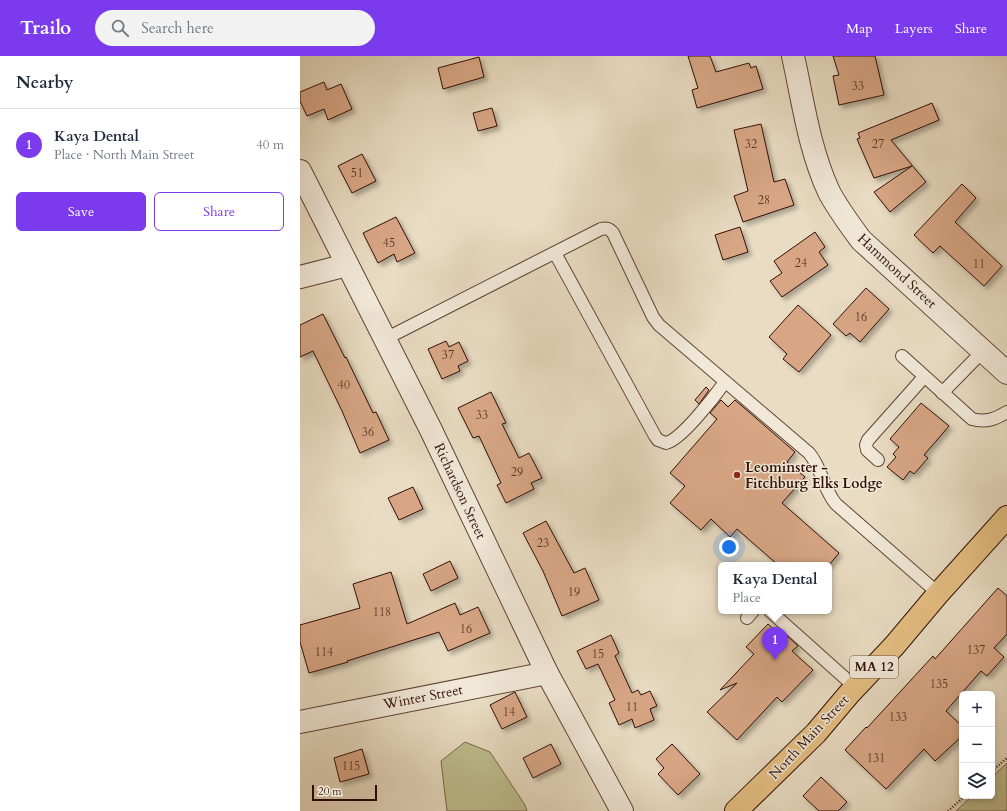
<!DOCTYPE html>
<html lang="en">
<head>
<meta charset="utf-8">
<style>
	body { margin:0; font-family:Cardo,serif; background:#f2f2f3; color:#1f2937 }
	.controls { position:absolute; right:12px; bottom:12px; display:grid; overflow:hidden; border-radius:6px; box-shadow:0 2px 6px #0003 }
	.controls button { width:36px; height:36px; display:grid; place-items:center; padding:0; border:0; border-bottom:1px solid #e0e1e3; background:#fff; color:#1f2937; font:20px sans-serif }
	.scale { position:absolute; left:12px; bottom:10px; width:65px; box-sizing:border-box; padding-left:4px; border:2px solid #301005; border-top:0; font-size:11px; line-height:14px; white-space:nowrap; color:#301005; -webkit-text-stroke:3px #f1e8d8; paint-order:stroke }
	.you { position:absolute; left:429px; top:491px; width:14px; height:14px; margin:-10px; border:3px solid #fff; border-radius:50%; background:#1a73e8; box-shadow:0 0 0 6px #1a73e833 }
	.badge { display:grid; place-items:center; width:26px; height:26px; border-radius:50%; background:#7c3aed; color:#fff; font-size:13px; font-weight:700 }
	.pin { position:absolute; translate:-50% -33px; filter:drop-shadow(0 1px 2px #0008) }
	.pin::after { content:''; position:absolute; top:21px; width:14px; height:12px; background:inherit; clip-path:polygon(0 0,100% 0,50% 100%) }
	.popup { position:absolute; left:418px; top:506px; width:114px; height:52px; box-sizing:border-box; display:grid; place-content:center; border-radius:6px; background:#fff; filter:drop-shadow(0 1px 3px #0005); font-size:13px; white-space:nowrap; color:#747a83 }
	.popup b { font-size:15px; color:#1f2937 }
	.popup::after { content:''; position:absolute; left:50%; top:100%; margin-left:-8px; border:8px solid transparent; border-top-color:#fff }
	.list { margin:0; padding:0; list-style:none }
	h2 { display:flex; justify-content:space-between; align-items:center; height:52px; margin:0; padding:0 16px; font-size:17px }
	h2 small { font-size:13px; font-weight:400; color:#747a83 }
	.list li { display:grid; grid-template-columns:26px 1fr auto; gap:12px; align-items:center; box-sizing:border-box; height:72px; padding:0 16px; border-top:1px solid #e0e1e3 }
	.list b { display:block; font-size:15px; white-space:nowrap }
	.list p { margin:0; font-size:13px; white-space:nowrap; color:#747a83 }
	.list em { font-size:13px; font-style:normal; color:#747a83 }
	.actions { display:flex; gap:8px; padding:12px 16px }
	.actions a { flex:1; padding:9px 0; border:1px solid #7c3aed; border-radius:6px; text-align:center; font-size:14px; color:#7c3aed }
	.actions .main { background:#7c3aed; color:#fff }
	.icon { flex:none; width:22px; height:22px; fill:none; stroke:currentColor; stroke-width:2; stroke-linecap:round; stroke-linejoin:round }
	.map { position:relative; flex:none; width:707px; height:755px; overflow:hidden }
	header { display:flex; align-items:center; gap:24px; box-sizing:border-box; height:56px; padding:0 20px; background:#7c3aed; color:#fff }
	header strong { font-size:19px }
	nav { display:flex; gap:22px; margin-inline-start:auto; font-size:14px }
	.search { width:280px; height:36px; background:#f2f2f3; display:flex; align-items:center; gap:10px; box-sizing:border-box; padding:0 14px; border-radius:22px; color:#747a83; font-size:15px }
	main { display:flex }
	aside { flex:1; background:#fff }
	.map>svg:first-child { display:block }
	.green { fill:#bfbe8e; stroke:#78674a }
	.building { fill:#d8a685; stroke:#301005; filter:url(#shadow) }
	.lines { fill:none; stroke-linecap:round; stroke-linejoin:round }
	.service-casing { stroke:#5e4334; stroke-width:14 }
	.minor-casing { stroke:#5e4334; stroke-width:24 }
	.primary-casing { stroke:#301005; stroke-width:24 }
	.path { stroke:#301005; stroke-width:2.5; stroke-dasharray:1 2; stroke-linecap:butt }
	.service { stroke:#f1e8d8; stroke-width:12 }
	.minor { stroke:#f1e8d8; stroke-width:22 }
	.primary { stroke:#e4be82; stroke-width:22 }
	.poi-dot { fill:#8f2418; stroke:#f1e8d8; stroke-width:1.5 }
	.labels { text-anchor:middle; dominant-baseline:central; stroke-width:3; stroke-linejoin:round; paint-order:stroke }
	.number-label { font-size:12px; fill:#5a3625 }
	.shield { fill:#f1e8d8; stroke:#6a5144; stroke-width:1 }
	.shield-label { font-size:13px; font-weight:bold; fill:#301005 }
	.street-label { font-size:14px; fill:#301005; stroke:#f1e8d8 }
	.poi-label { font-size:14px; font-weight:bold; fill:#301005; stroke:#f1e8d8; text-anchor:start }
</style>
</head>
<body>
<header>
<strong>Trailo</strong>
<div class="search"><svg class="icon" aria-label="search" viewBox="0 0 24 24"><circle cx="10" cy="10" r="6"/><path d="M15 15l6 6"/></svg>Search here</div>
<nav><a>Map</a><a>Layers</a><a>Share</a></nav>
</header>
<main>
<aside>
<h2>Nearby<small></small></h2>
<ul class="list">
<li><span class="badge">1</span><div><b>Kaya Dental</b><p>Place · North Main Street</p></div><em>40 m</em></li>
</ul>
<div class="actions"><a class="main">Save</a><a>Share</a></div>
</aside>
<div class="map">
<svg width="707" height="755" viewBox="0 0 707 755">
	<defs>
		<filter id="shadow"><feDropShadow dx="3.5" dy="3.5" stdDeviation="2" flood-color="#0004"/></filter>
	</defs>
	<rect width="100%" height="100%" fill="#e9dcc3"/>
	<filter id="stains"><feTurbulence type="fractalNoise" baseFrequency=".005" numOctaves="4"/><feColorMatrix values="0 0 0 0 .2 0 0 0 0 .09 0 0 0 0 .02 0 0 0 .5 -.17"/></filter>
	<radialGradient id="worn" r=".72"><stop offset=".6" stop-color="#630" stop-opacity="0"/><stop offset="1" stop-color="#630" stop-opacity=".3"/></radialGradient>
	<!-- green -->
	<g class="green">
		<polygon points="165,686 190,696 225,749 227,755 147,755 141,705"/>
		<polygon points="707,707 707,755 656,755 672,740 692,740 692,721"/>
	</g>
	<!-- building -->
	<g class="building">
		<polygon points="388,0 410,0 416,16 449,7 451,12 456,10 463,33 397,52 392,34 398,32"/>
		<polygon points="533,0 575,0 584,39 539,49 533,20 539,19"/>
		<polygon points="179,1 184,21 143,33 138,12"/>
		<polygon points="24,26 27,34 41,28 52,53 28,64 24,53 7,60 0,45 0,36"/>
		<polygon points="632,47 639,64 591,84 626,126 590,156 574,136 612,110 574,122 557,83 560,82 558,77"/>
		<polygon points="192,52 197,70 178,75 173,57"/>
		<polygon points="461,68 474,126 485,123 494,149 443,166 434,140 448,135 434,74"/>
		<polygon points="62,98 76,125 52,137 38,110"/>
		<polygon points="662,128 676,142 655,166 702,210 684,230 640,190 633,197 614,179"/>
		<polygon points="96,161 115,197 97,206 94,198 78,207 63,177"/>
		<polygon points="440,171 448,196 423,204 415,179"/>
		<polygon points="515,176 525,191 519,196 528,209 482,241 470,225 482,217 474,205"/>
		<polygon points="566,232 589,253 560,286 550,277 546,280 533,268"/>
		<polygon points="498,249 531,279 499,316 483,303 487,298 469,281"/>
		<polygon points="23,258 45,302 46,301 73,357 76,356 89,384 60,397 42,355 13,295 0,301 0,269"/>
		<polygon points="146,285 149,291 159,286 168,305 158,310 160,315 142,323 128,293"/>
		<polygon points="406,331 409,334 399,348 395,344"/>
		<polygon points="191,336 206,367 202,368 219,402 229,397 242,422 231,427 234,433 206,447 197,429 201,427 179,380 173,382 158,352"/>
		<polygon points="421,344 428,351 435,344 495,396 487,406 505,421 482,447 539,497 529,509 478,509 437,473 430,481 411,463 401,474 370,447 385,430 370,417 417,363 410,357"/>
		<polygon points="621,347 649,370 624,399 628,402 614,418 610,415 603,424 587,411 596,401 593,398 599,391 590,383"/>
		<polygon points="113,431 123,453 99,464 88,442"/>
		<polygon points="246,465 274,517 285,512 299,544 262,560 243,515 223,477"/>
		<polygon points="150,505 158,522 131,535 123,518"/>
		<polygon points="91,516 107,568 155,547 160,559 178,551 190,577 148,595 139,576 47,605 48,606 9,617 0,586 0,569 60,552 53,528"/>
		<polygon points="698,532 707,540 707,578 694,592 704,601 687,620 681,615 646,655 662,670 662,680 635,705 624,693 586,733 545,694 566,671 567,672 633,600 635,603"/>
		<polygon points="468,568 482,581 485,578 498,590 492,595 513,614 482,646 477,641 437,684 407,656 437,627 420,634 454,598 446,591"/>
		<polygon points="311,579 319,597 315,600 332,637 338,634 341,639 350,635 357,650 350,653 354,664 335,672 332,663 319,669 309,647 315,644 298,608 286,613 277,595"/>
		<polygon points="215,636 227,661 202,673 190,649"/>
		<polygon points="251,688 261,708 233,722 223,702"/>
		<polygon points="372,688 400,718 378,739 358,718 364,712 356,703"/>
		<polygon points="62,693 69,718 40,726 34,702"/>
		<polygon points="521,721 547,746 538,755 519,755 503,740"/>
	</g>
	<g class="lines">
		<!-- service casing -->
		<g class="service-casing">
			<g id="service">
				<path d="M255 197 355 380 358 384 366 387C381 384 415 340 425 326"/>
				<path d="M85 283 301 173C306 172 309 172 313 177L353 261 359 269 509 397C522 412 523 433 536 448L639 538"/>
				<path d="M602 300 672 363C686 367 695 363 707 356"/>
				<polyline points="642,337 683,295"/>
				<polyline points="578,404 567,394 566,389 568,384 624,321"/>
				<polyline points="470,555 555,631"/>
				<polyline points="447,562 453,555"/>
			</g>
		</g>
		<!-- minor casing -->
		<g class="minor-casing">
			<g id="minor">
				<path d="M493 0C503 45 509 93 529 136 538 153 550 169 561 184L707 317"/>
				<polyline points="0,115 131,374 247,617 322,755"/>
				<polyline points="0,221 47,209"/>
				<polyline points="0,666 247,617"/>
			</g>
		</g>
		<!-- primary casing -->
		<g class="primary-casing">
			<polyline id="primary" points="436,755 516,677 549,638 595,589 637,539 707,461"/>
		</g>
		<!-- path -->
		<g class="path">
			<polyline points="692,715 707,702"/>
			<polyline points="648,755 665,740"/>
		</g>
		<!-- service -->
		<use href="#service" class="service"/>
		<!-- minor -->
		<use href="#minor" class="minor"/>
		<!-- primary -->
		<use href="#primary" class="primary"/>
	</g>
	<!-- markers -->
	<circle class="poi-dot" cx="437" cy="419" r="4"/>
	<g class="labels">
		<!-- number labels -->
		<g class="number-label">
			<text x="558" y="30">33</text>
			<text x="451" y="88">32</text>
			<text x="578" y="88">27</text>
			<text x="57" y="117">51</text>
			<text x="464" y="144">28</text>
			<text x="89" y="187">45</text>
			<text x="501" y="207">24</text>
			<text x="679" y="208">11</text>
			<text x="561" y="261">16</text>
			<text x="148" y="299">37</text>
			<text x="44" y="329">40</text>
			<text x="182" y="359">33</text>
			<text x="68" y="376">36</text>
			<text x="217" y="416">29</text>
			<text x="243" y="487">23</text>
			<text x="274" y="536">19</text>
			<text x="82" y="556">118</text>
			<text x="166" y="573">16</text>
			<text x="676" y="594">137</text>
			<text x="24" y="596">114</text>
			<text x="298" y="598">15</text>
			<text x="639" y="628">135</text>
			<text x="332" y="651">11</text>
			<text x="209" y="656">14</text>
			<text x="598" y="661">133</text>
			<text x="576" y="702">131</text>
			<text x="51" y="710">115</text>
		</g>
		<!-- shield labels -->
		<rect class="shield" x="550" y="600" width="48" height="22" rx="3"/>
		<g class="shield-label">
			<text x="574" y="611">MA 12</text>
		</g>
		<!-- street labels -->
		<g class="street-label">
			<text transform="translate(597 215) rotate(43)">Hammond Street</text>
			<text transform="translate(160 435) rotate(65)">Richardson Street</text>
			<text transform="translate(123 641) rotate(-11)">Winter Street</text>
			<text transform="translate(509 681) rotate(-47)">North Main Street</text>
		</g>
		<!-- poi labels -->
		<g class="poi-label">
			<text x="445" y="411">Leominster -<tspan x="445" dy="16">Fitchburg Elks Lodge</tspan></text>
		</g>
	</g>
	<rect width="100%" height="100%" filter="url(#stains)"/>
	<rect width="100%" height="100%" fill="url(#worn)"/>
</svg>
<div class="controls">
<button>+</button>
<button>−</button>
<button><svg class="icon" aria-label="layers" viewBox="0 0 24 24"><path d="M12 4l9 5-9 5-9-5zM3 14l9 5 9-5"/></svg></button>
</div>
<div class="scale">20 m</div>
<div class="you"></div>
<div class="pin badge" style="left:475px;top:604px">1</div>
<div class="popup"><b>Kaya Dental</b>Place</div>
</div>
</main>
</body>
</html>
